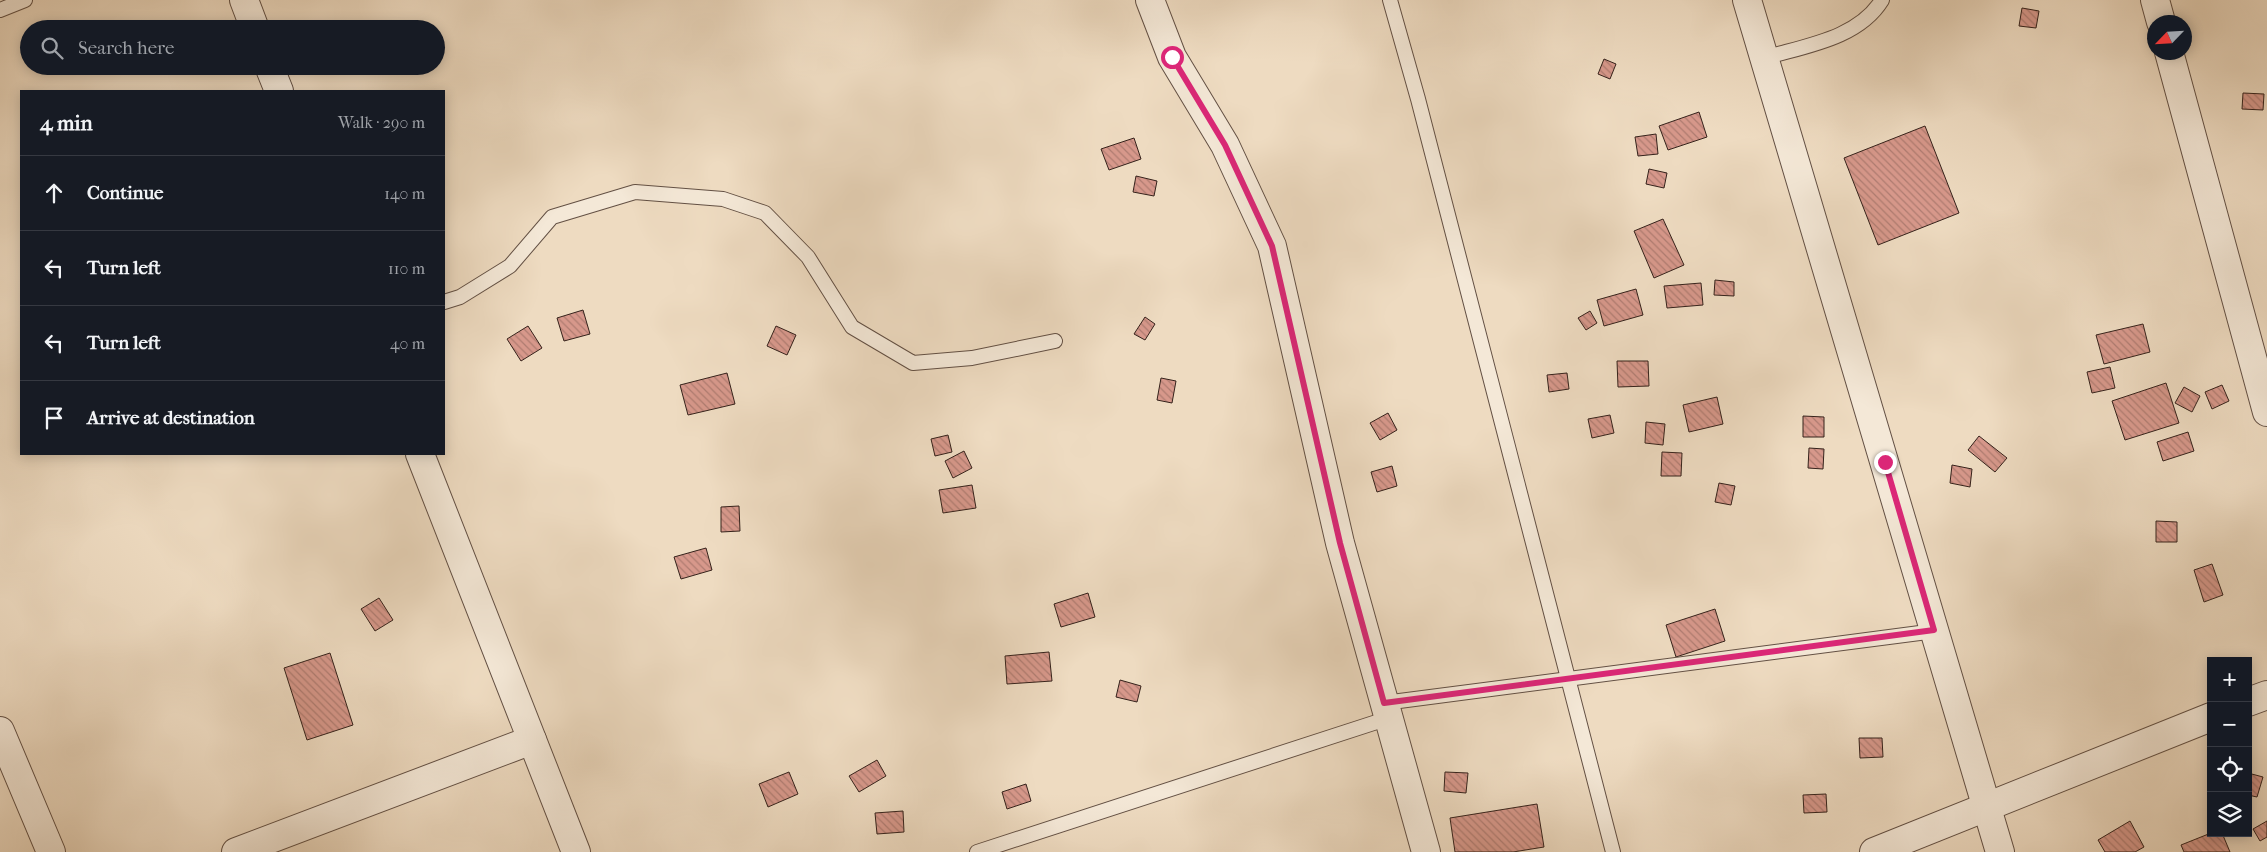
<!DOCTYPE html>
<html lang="en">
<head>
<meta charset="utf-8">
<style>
	body { margin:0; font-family:"IM FELL French Canon",serif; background:#20242c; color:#f1f3f6 }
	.controls { position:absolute; right:15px; bottom:15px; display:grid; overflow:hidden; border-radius:0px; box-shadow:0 2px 12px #0003 }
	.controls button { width:45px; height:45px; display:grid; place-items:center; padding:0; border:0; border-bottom:1px solid #363941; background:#171b24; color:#f1f3f6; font:25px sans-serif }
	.compass { position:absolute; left:2147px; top:15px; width:45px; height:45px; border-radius:50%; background:#171b24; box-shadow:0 2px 12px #0003; rotate:245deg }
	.stop { position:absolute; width:15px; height:15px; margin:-11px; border:4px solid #db2777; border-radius:50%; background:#fff }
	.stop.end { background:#db2777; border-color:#fff; box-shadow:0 1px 5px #0008 }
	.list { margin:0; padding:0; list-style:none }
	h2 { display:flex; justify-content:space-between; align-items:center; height:65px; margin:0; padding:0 20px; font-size:21px }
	h2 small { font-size:16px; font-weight:400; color:#9ea1a6 }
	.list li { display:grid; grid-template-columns:32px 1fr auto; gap:15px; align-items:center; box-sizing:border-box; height:75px; padding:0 20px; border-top:1px solid #363941 }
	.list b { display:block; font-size:19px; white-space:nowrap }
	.list em { font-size:16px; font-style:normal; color:#9ea1a6 }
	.icon { flex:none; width:28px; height:28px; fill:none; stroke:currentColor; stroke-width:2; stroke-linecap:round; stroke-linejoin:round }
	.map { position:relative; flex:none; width:2267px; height:852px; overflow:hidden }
	.search { position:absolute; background:#171b24; box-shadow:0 2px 12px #0003; left:20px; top:20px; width:425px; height:55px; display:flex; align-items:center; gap:12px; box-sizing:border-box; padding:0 18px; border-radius:28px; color:#9ea1a6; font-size:19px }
	.panel { position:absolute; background:#171b24; box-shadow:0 2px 12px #0003; left:20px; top:90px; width:425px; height:365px; border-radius:0px }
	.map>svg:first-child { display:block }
	.building { fill:url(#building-back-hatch); stroke:#35221b }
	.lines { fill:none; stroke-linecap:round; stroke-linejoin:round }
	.service-casing { stroke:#635044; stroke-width:16 }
	.minor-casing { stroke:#635044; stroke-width:30 }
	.tertiary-casing { stroke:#635044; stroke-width:30 }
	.service { stroke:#f4e8d7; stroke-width:14 }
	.minor { stroke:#f4e8d7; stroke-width:28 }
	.tertiary { stroke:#f4e8d7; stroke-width:28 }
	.route { stroke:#db2777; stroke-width:6 }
</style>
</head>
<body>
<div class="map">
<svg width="2267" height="852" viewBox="0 0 2267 852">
	<defs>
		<pattern id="building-back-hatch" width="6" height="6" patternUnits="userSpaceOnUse" patternTransform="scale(1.25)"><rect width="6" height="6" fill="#d7988b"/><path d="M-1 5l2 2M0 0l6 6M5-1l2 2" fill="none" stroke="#af7c71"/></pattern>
	</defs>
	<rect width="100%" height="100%" fill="#eedbc1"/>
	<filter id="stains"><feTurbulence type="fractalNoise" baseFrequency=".004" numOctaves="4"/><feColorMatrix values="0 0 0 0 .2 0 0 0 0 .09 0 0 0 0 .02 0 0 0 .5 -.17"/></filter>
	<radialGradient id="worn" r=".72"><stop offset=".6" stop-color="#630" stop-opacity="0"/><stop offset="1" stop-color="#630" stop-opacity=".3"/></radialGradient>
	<!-- building -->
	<g class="building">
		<polygon points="2022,8 2039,11 2036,28 2019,26"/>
		<polygon points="1604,59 1616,64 1610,79 1598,74"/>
		<polygon points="2243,93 2264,94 2263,110 2242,109"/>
		<polygon points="1699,112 1707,137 1668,150 1659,126"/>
		<polygon points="1925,126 1959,213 1878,245 1844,158"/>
		<polygon points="1656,134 1658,154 1638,156 1635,137"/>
		<polygon points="1134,138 1141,159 1109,170 1101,149"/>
		<polygon points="1649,169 1667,173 1664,188 1646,184"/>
		<polygon points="1136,176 1157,181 1154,196 1133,192"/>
		<polygon points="1663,219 1684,265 1654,278 1634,231"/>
		<polygon points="1715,280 1734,282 1734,296 1714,295"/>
		<polygon points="1701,283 1703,305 1667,308 1664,286"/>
		<polygon points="1636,289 1643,315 1604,326 1597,300"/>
		<polygon points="583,310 590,334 564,341 557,318"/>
		<polygon points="1590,311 1597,323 1586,330 1578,318"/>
		<polygon points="1145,317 1155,324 1145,340 1134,334"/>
		<polygon points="2143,324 2150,352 2104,364 2096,335"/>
		<polygon points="528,326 542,348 521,361 507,339"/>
		<polygon points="776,326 796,335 787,355 767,346"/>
		<polygon points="1617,361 1648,361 1649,386 1618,387"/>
		<polygon points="2110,367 2115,388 2092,393 2087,372"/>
		<polygon points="727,373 735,404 688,415 680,385"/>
		<polygon points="1567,373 1569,389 1549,392 1547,375"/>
		<polygon points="1161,378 1176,381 1172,403 1157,400"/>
		<polygon points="2166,383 2179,423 2125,440 2112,401"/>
		<polygon points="2222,385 2229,401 2212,409 2205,392"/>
		<polygon points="2184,387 2200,396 2192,412 2175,403"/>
		<polygon points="1717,397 1723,424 1689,432 1683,405"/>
		<polygon points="1388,413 1397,430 1380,440 1370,423"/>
		<polygon points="1610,415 1614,433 1592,438 1588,419"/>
		<polygon points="1803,416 1824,417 1824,437 1803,437"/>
		<polygon points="1646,422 1665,424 1663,445 1645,443"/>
		<polygon points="2188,432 2194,451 2163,461 2157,442"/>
		<polygon points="948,435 952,452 935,456 931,439"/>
		<polygon points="1979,436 2007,458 1995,472 1968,450"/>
		<polygon points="1809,448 1824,449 1823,469 1808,468"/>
		<polygon points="964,451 972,468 953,478 945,461"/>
		<polygon points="1662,452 1682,453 1681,476 1661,476"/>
		<polygon points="1952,465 1972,469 1970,487 1950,483"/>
		<polygon points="1392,466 1397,486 1377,492 1371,472"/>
		<polygon points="1719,483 1735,486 1731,505 1715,502"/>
		<polygon points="972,485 976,508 943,513 939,490"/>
		<polygon points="739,506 740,531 721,532 721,507"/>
		<polygon points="2156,521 2177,522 2177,542 2156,542"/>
		<polygon points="706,548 712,570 681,579 674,557"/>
		<polygon points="2212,564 2223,595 2204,602 2194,570"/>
		<polygon points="1088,593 1095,617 1061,627 1054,604"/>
		<polygon points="379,598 393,620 375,631 361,609"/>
		<polygon points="1715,609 1725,641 1676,657 1666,625"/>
		<polygon points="1049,652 1052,681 1007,684 1005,656"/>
		<polygon points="330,653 353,725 307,740 284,668"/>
		<polygon points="1120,680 1141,686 1137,702 1116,697"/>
		<polygon points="1859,738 1882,738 1883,757 1860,758"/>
		<polygon points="877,760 886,776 859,792 849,776"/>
		<polygon points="789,772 798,794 768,807 759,784"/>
		<polygon points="1445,772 1468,773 1466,793 1444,791"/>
		<polygon points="2248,773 2263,777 2257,797 2248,795"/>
		<polygon points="1026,784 1031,801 1007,809 1002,792"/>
		<polygon points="1826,794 1827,812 1804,813 1803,795"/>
		<polygon points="1537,804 1544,847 1513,852 1455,852 1450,818"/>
		<polygon points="903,811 904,832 877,834 875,813"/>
		<polygon points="2130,821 2144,847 2135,852 2105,852 2098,840"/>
		<polygon points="2267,821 2267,837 2260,841 2253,829"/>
		<polygon points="2211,833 2222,833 2230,852 2184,852 2181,845"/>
	</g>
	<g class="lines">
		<!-- service casing -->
		<g class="service-casing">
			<g id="service">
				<polyline points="1390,0 1418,99 1613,852"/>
				<polyline points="0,10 25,0"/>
				<path d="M1764 58C1804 46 1858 39 1882 0"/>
				<polyline points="444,302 460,297 510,266 552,217 635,192 723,199 765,213 808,257 852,327 913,363 972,358 1055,341"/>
				<polyline points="1384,703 1935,631"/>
				<polyline points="977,852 1389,718"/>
			</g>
		</g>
		<!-- minor casing -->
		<g class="minor-casing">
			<g id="minor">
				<polyline points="1150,0 1172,57 1225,145 1272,246 1340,543 1426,852"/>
				<polyline points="1747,0 2000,852"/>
				<polyline points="2155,0 2161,22"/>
				<polyline points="2169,52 2267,412"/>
				<polyline points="2248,702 2267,695"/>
				<polyline points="0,731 51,852"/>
				<polyline points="236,852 532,740"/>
				<polyline points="1874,852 2211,717"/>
			</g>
		</g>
		<!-- tertiary casing -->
		<g class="tertiary-casing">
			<g id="tertiary">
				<polyline points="244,0 255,29"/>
				<polyline points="269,66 279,91"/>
				<polyline points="420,454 576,852"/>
			</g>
		</g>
		<!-- service -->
		<use href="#service" class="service"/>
		<!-- minor -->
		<use href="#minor" class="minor"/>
		<!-- tertiary -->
		<use href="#tertiary" class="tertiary"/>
	</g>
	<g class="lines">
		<!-- route -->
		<polyline class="route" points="1172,57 1225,145 1272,246 1340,543 1384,703 1934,630 1885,462"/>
	</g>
	<rect width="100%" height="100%" filter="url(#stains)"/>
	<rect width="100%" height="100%" fill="url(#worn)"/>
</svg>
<div class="controls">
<button>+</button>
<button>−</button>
<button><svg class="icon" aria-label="locate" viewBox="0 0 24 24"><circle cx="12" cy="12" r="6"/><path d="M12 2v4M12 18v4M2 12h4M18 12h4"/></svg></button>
<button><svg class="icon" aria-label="layers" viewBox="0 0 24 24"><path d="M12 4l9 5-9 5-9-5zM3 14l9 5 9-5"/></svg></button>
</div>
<svg class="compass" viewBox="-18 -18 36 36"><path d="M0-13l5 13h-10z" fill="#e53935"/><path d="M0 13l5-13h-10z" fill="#9ea1a6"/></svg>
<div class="stop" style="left:1172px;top:57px"></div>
<div class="stop end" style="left:1885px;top:462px"></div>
<div class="search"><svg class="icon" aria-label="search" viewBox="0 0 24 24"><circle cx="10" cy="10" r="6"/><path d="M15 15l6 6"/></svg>Search here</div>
<section class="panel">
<h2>4 min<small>Walk · 290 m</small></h2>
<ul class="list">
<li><svg class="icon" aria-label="ahead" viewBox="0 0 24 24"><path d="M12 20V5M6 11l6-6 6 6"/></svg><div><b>Continue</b></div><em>140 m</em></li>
<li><svg class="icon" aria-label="left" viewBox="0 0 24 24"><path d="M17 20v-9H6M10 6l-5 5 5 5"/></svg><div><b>Turn left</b></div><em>110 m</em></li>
<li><svg class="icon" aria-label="left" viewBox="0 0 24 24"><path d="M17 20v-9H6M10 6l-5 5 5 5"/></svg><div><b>Turn left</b></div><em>40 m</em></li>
<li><svg class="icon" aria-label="arrive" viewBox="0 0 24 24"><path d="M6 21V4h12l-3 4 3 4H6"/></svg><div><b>Arrive at destination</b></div></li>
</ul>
</section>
</div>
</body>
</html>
